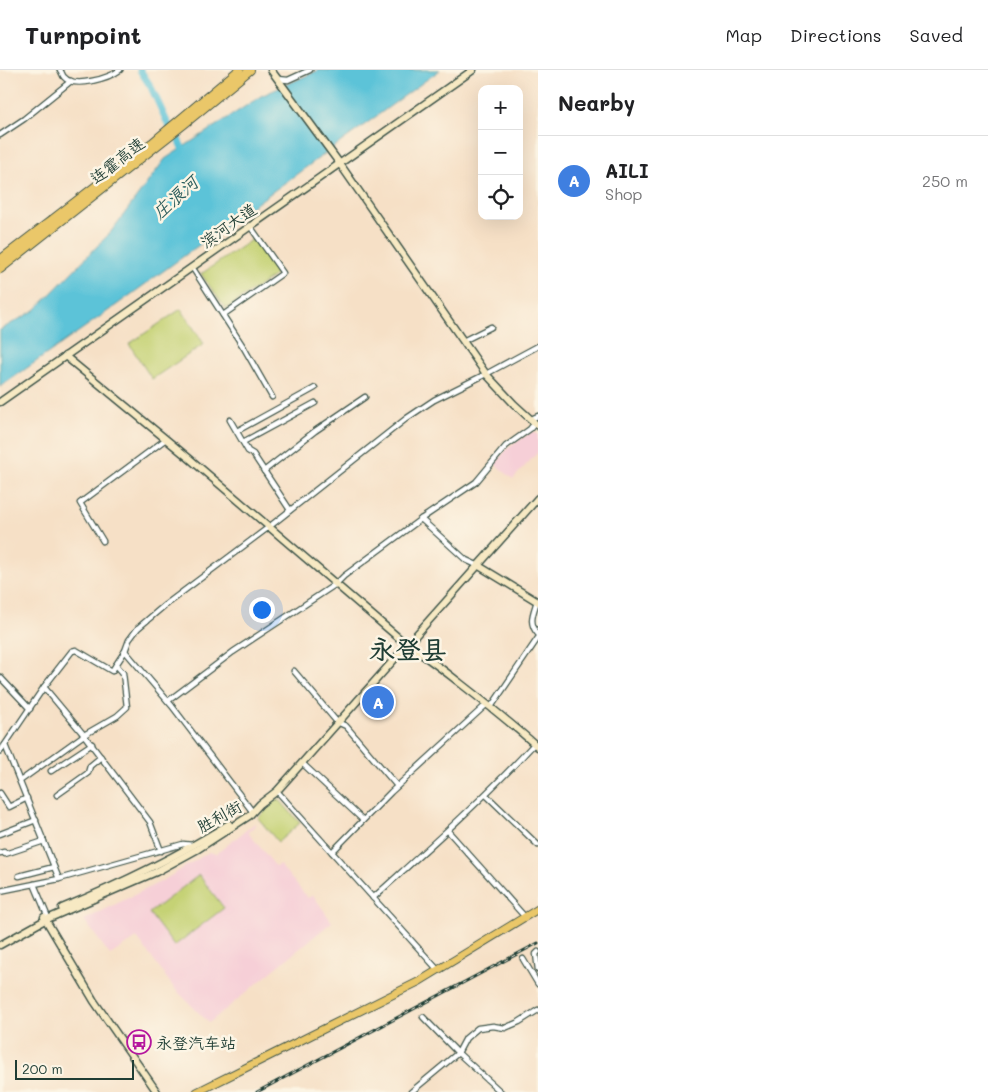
<!DOCTYPE html>
<html lang="en">
<head>
<meta charset="utf-8">
<style>
	body { margin:0; font-family:Mali,"LXGW WenKai TC",sans-serif; background:#f6f6f6; color:#202124 }
	.controls { position:absolute; right:15px; top:15px; display:grid; overflow:hidden; border-radius:10px; box-shadow:0 5px 20px #0002 }
	.controls button { width:45px; height:45px; display:grid; place-items:center; padding:0; border:0; border-bottom:1px solid #e0e0e0; background:#fff; color:#202124; font:25px sans-serif }
	.scale { position:absolute; left:15px; bottom:12px; width:119px; box-sizing:border-box; padding-left:5px; border:2px solid #1f3d34; border-top:0; font-size:14px; line-height:18px; white-space:nowrap; color:#1f3d34; -webkit-text-stroke:4px #fcf5e5; paint-order:stroke }
	.you { position:absolute; left:261px; top:539px; width:18px; height:18px; margin:-12px; border:4px solid #fff; border-radius:50%; background:#1a73e8; box-shadow:0 0 0 8px #1a73e833 }
	.badge { display:grid; place-items:center; width:32px; height:32px; border-radius:50%; background:#b5179e; color:#fff; font-size:16px; font-weight:700 }
	.pin { position:absolute; translate:-50% -50%; border:2px solid #fff; box-shadow:0 1px 5px #0006 }
	.list { margin:0; padding:0; list-style:none }
	h2 { display:flex; justify-content:space-between; align-items:center; height:65px; margin:0; padding:0 20px; font-size:21px }
	h2 small { font-size:16px; font-weight:400; color:#757577 }
	.list li { display:grid; grid-template-columns:32px 1fr auto; gap:15px; align-items:center; box-sizing:border-box; height:90px; padding:0 20px; border-top:1px solid #e0e0e0 }
	.list b { display:block; font-size:19px; white-space:nowrap }
	.list p { margin:0; font-size:16px; white-space:nowrap; color:#757577 }
	.list em { font-size:16px; font-style:normal; color:#757577 }
	.icon { flex:none; width:28px; height:28px; fill:none; stroke:currentColor; stroke-width:2; stroke-linecap:round; stroke-linejoin:round }
	.map { position:relative; flex:none; width:538px; height:1022px; overflow:hidden }
	header { display:flex; align-items:center; gap:30px; box-sizing:border-box; height:70px; padding:0 25px; background:#fff; border-bottom:1px solid #e0e0e0 }
	header strong { font-size:24px }
	nav { display:flex; gap:28px; margin-inline-start:auto; font-size:18px }
	main { display:flex }
	aside { flex:1; background:#fff }
	.map>svg:first-child { display:block }
	.built { fill:#f6cfd7 }
	.green { fill:#c5d274; stroke:#728854 }
	.water { fill:#5bc3d8; stroke:#3d8086 }
	.lines { fill:none; stroke-linecap:round; stroke-linejoin:round }
	.river { stroke:#5bc3d8; stroke-width:7 }
	.street-casing { stroke:#3f554a; stroke-width:7 }
	.secondary-casing { stroke:#3f554a; stroke-width:9 }
	.primary-casing { stroke:#3f554a; stroke-width:9 }
	.highway-casing { stroke:#3f554a; stroke-width:10 }
	.street { stroke:#fff; stroke-width:4.5 }
	.secondary { stroke:#f7e9c3; stroke-width:6 }
	.primary { stroke:#eac769; stroke-width:7 }
	.highway { stroke:#eac769; stroke-width:8 }
	.rail-casing { stroke:#1f3d34; stroke-width:3 }
	.rail { stroke:#fcf5e5; stroke-width:1; stroke-dasharray:4; stroke-linecap:butt }
	.labels { text-anchor:middle; dominant-baseline:central; stroke-width:5; stroke-linejoin:round; paint-order:stroke }
	.street-label { font-size:16px; fill:#1f3d34; stroke:#fcf5e5 }
	.poi-label { font-size:16px; fill:#1f3d34; stroke:#fcf5e5; text-anchor:start }
	.water-label { font-size:18px; font-style:italic; fill:#2e5e5d; stroke:#fcf5e5 }
	.town-label { font-size:26px; font-weight:bold; fill:#1f3d34; stroke:#fcf5e5 }
</style>
</head>
<body>
<header>
<strong>Turnpoint</strong>
<nav><a>Map</a><a>Directions</a><a>Saved</a></nav>
</header>
<main>
<div class="map">
<svg width="538" height="1022" viewBox="0 0 538 1022">
	<rect width="100%" height="100%" fill="#fcf5e5"/>
	<filter id="ink" filterUnits="userSpaceOnUse"><feTurbulence type="fractalNoise" baseFrequency=".02" numOctaves="2"/><feDisplacementMap in="SourceGraphic" scale="10" xChannelSelector="R" yChannelSelector="G"/><feConvolveMatrix kernelMatrix="1 2 1 2 8 2 1 2 1" color-interpolation-filters="sRGB"/></filter>
	<filter id="wash" filterUnits="userSpaceOnUse"><feTurbulence type="fractalNoise" baseFrequency=".0096" numOctaves="4" result="noise"/><feDisplacementMap in="SourceGraphic" scale="20" xChannelSelector="R" yChannelSelector="G"/><feGaussianBlur stdDeviation="1.12" result="paint"/><feColorMatrix in="noise" values="0 0 0 0 0 0 0 0 0 0 0 0 0 0 0 0 0 1.4 0 .05"/><feComposite in="paint" operator="in"/></filter>
	<g filter="url(#wash)">
		<rect width="100%" height="100%" fill="#f6e0c6"/>
		<!-- built -->
		<g class="built">
			<polygon points="533,361 538,365 538,382 513,409 495,394 507,379"/>
			<polygon points="255,753 256,755 248,762 276,797 279,794 308,828 313,825 332,852 209,953 174,918 137,868 110,885 84,850 164,810 209,782 216,784"/>
		</g>
		<!-- green -->
		<g class="green">
			<polygon points="254,168 278,203 226,239 201,204"/>
			<polygon points="181,239 204,274 152,309 129,274"/>
			<polygon points="278,728 300,753 278,772 258,748"/>
			<polygon points="199,805 224,838 174,876 149,843"/>
		</g>
		<!-- water -->
		<polygon class="water" points="319,0 440,0 118,234 0,317 0,260 35,240 110,163 165,89 261,26"/>
		<g class="lines">
			<!-- river -->
			<polyline class="river" points="140,0 151,17 168,54 176,64 185,85"/>
		</g>
	</g>
	<g filter="url(#ink)">
		<g class="lines">
			<!-- street casing -->
			<g class="street-casing">
				<g id="street">
					<path d="M60 0C62 2 62 5 64 7 74 19 109 8 120 0"/>
					<polyline points="278,9 288,10 310,0"/>
					<polyline points="0,65 24,49 71,11"/>
					<polyline points="192,197 244,278 272,327"/>
					<polyline points="223,245 283,203 250,156"/>
					<polyline points="463,271 491,257"/>
					<polyline points="531,349 538,346"/>
					<polyline points="230,350 248,381 253,384 290,440"/>
					<polyline points="237,361 315,318"/>
					<polyline points="243,372 315,333"/>
					<polyline points="264,401 315,361 365,327"/>
					<polyline points="421,449 466,490 479,496"/>
					<polyline points="103,471 80,433 166,369"/>
					<path d="M537 531C533 544 528 553 538 564"/>
					<polyline points="125,581 172,636 252,741"/>
					<polyline points="294,601 337,652 346,656 397,716"/>
					<polyline points="0,607 30,639"/>
					<polyline points="44,617 84,665 150,752 161,781"/>
					<polyline points="168,631 233,582 336,514 344,506 421,449 476,412 506,376 530,359 535,353"/>
					<polyline points="491,637 538,568"/>
					<polyline points="5,675 59,809"/>
					<polyline points="0,682 44,617 72,581 76,580 112,601 125,581 129,570 138,558 165,535 269,457 407,348 434,330 486,304 538,276"/>
					<polyline points="302,693 363,750"/>
					<polyline points="51,701 92,674"/>
					<polyline points="20,711 84,665 117,646 127,637 123,603 116,595"/>
					<polyline points="277,721 438,900"/>
					<polyline points="0,723 9,737 27,728"/>
					<polyline points="57,725 88,703 90,696 101,687"/>
					<polyline points="486,725 538,775"/>
					<polyline points="448,761 525,847"/>
					<polyline points="0,764 36,750"/>
					<polyline points="332,782 391,722 487,634"/>
					<polyline points="0,783 4,782 5,784 44,771"/>
					<polyline points="19,806 54,797"/>
					<polyline points="34,814 47,845"/>
					<polyline points="0,821 59,809 183,774 194,775"/>
					<path d="M373 828C428 778 484 729 534 674"/>
					<polyline points="538,882 536,884 538,900"/>
					<polyline points="523,889 538,914"/>
					<polyline points="423,947 458,983 501,1022"/>
					<polyline points="411,1022 458,983 466,968 478,958 493,956 505,958 519,952 538,940"/>
				</g>
			</g>
			<!-- secondary casing -->
			<g class="secondary-casing">
				<g id="secondary">
					<polyline points="271,0 340,94 486,304 514,334 538,356"/>
					<path d="M65 286 190 389 407 575C426 586 443 600 460 613 487 634 513 655 538 677"/>
					<polyline points="0,332 473,0"/>
					<polyline points="479,496 538,532"/>
					<path d="M62 838C120 814 176 787 229 754"/>
					<polyline points="44,847 94,931 157,1022"/>
					<polyline points="0,875 45,850 156,802 198,779 249,746 260,734 277,721 538,428"/>
				</g>
			</g>
			<!-- primary casing -->
			<g class="primary-casing">
				<polyline id="primary" points="197,1022 420,911 538,839"/>
			</g>
			<!-- highway casing -->
			<g class="highway-casing">
				<g id="highway">
					<polyline points="0,190 152,73 239,0"/>
					<polyline points="0,199 184,54 250,0"/>
				</g>
			</g>
			<!-- street -->
			<use href="#street" class="street"/>
			<!-- secondary -->
			<use href="#secondary" class="secondary"/>
			<!-- primary -->
			<use href="#primary" class="primary"/>
			<!-- highway -->
			<use href="#highway" class="highway"/>
			<!-- rail casing -->
			<g class="rail-casing">
				<polyline id="rail" points="257,1022 538,873"/>
			</g>
			<!-- rail -->
			<use href="#rail" class="rail"/>
		</g>
	</g>
	<!-- icons -->
	<defs>
		<g id="bus-ring" transform="scale(1.25)"><circle r="9.5" fill="#fcf5e5" stroke="#b5179e" stroke-width="1.5"/><path d="M-5-6H5V4H4V6H2V4H-2V6H-4V4H-5ZM-3.5-4V0h7V-4ZM-3.5 1.2v1.5H-2V1.2ZM2 1.2v1.5H3.5V1.2Z" fill="#b5179e"/></g>
	</defs>
	<g fill-rule="evenodd">
		<use href="#bus-ring" x="139" y="972"/>
	</g>
	<g class="labels">
		<!-- street labels -->
		<g class="street-label">
			<text transform="translate(117 90) rotate(-38)">连霍高速</text>
			<text transform="translate(228 155) rotate(-35)">滨河大道</text>
			<text transform="translate(219 746) rotate(-29)">胜利街</text>
		</g>
		<!-- poi labels -->
		<g class="poi-label">
			<text x="156" y="972">永登汽车站</text>
		</g>
		<!-- water labels -->
		<g class="water-label">
			<text transform="translate(175 127) rotate(-42)">庄浪河</text>
		</g>
		<!-- town labels -->
		<g class="town-label">
			<text x="408" y="579">永登县</text>
		</g>
	</g>
</svg>
<div class="controls">
<button>+</button>
<button>−</button>
<button><svg class="icon" aria-label="locate" viewBox="0 0 24 24"><circle cx="12" cy="12" r="6"/><path d="M12 2v4M12 18v4M2 12h4M18 12h4"/></svg></button>
</div>
<div class="scale">200 m</div>
<div class="you"></div>
<div class="pin badge" style="left:378px;top:632px;background:#3f7fe0">A</div>
</div>
<aside>
<h2>Nearby<small></small></h2>
<ul class="list">
<li><span class="badge" style="background:#3f7fe0">A</span><div><b>AILI</b><p>Shop</p></div><em>250 m</em></li>
</ul>
</aside>
</main>
</body>
</html>
